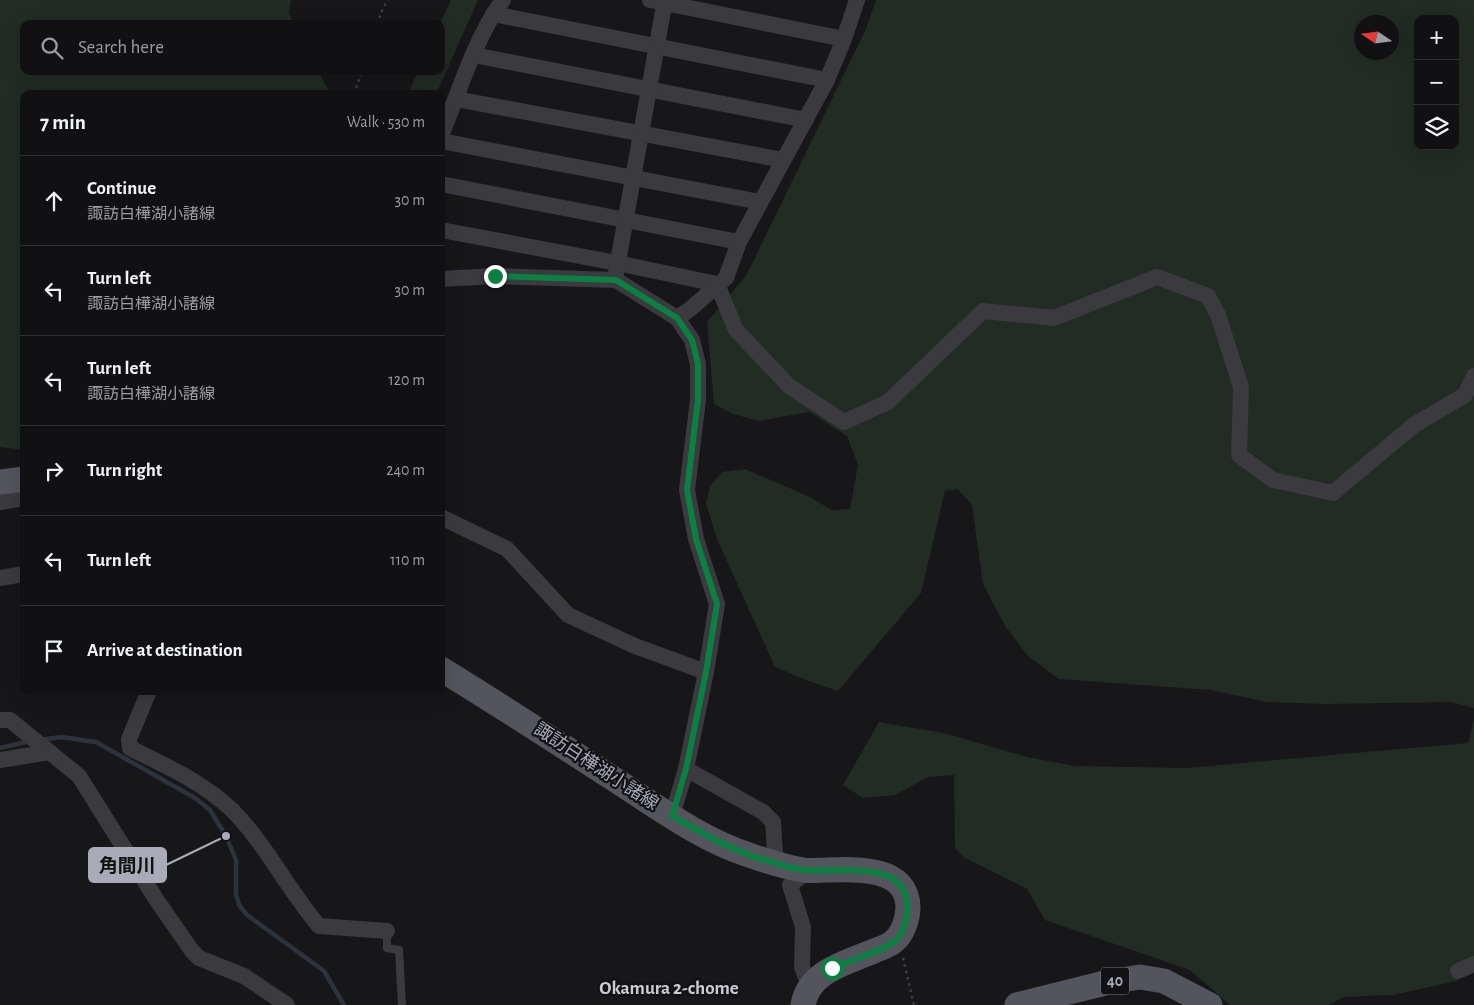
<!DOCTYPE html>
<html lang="en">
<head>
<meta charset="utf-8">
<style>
	body { margin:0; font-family:"Alegreya Sans","Noto Sans JP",sans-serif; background:#1a1a1c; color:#f1f3f6 }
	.controls { position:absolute; right:15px; top:15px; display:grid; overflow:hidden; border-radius:10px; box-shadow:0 5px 20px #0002 }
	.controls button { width:45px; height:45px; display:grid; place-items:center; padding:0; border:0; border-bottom:1px solid #303133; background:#111113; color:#f1f3f6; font:25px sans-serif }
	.compass { position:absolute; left:1354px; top:15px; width:45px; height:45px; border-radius:50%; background:#111113; box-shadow:0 5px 20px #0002; rotate:283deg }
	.stop { position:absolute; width:15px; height:15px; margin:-11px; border:4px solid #0b8043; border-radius:50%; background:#fff }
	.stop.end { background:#0b8043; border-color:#fff; box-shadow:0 1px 5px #0008 }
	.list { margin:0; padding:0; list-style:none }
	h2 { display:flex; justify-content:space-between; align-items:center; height:65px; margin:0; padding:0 20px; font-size:21px }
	h2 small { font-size:16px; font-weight:400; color:#9c9da0 }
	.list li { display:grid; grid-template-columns:32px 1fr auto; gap:15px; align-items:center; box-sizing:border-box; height:90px; padding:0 20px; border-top:1px solid #303133 }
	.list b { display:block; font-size:19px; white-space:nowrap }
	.list p { margin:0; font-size:16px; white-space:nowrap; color:#9c9da0 }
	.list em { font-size:16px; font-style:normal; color:#9c9da0 }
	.icon { flex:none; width:28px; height:28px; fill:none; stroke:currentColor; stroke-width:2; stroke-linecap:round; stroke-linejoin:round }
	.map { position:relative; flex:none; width:1474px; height:1005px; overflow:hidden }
	.search { position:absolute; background:#111113; box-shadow:0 5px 20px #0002; left:20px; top:20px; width:425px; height:55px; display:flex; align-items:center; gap:12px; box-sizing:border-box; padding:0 18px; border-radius:10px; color:#9c9da0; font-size:19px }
	.panel { position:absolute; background:#111113; box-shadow:0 5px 20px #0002; left:20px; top:90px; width:425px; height:605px; border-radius:10px }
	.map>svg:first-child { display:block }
	.green { fill:#232b25; fill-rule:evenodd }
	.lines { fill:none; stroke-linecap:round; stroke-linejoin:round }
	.stream { stroke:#2d333c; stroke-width:4.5 }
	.path { stroke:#3e3f44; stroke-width:2.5; stroke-dasharray:2.5 4; stroke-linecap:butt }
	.service { stroke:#3a3a3f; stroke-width:8 }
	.minor { stroke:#3a3a3f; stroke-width:16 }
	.primary { stroke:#54545c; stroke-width:25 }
	.route { stroke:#0b8043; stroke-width:6 }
	.labels { text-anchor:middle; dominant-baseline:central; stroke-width:4.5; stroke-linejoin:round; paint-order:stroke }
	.shield { fill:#121214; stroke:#7c7d87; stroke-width:1 }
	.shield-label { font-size:16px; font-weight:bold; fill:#a9abb8 }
	.street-label { font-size:18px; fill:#a9abb8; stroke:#121214 }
	.neighbourhood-label { font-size:19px; font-weight:bold; fill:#cacbd4; stroke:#121214 }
	.leader { fill:none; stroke:#a9abb8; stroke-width:2 }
	.callout-dot { fill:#a9abb8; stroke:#121214; stroke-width:2 }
	.callout { fill:#a9abb8; stroke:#a9abb8; stroke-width:2 }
	.callout-label { font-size:19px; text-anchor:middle; font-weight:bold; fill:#111 }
</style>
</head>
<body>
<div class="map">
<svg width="1474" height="1005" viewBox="0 0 1474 1005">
	<rect width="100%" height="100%" fill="#171719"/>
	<!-- green -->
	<g class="green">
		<polygon points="0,0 291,0 289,13 294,24 24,24 24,71 318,71 330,94 24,94 24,450 0,447"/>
		<polygon points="451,0 478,0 436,94 408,94 418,71 441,71 441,24 440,24"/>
		<path d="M876 0H1474V708L1451 702 1327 704 1267 702 1211 690 1059 679 1028 656 1005 626 983 584 972 505 958 489 945 491 921 593 838 691 806 680 775 667 717 539 706 504 710 486 722 472 745 469 808 496 832 510 850 509 858 465 847 436 809 412 759 421 733 414 714 404 707 322 746 276 865 31ZM1418 19H1455V146H1418ZM1362 22H1392V52H1362Z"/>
		<polygon points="1474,719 1474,964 1457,981 1393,995 1344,997 1328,1005 1230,1005 1190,970 1045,920 1027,889 965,858 955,848 954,775 928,777 895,795 863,798 843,785 879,722 944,733 1027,757 1075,766 1187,768 1468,743"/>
	</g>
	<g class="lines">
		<!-- stream -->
		<g class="stream">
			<polyline points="41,740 61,737 96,742 195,798 210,810 226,836 236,860 236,894 239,905 247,915 324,971 344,1005"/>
			<polyline points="0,748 30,741"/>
		</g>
		<!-- path -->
		<g class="path">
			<polyline points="377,24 383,8 388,0"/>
			<polyline points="354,94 362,71"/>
			<polyline points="903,958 914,1005"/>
		</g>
		<!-- service -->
		<polyline class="service" points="387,931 387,948 399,950 402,1005"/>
		<!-- minor -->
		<g class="minor">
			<polyline points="650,0 844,39"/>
			<polyline points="493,14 827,80"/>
			<polyline points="474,55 806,120"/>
			<polyline points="456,99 783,160"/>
			<path d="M441 136C459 92 475 38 503 0"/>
			<polyline points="441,141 760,202"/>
			<polyline points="441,184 739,242"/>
			<polyline points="441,230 617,263 717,284 736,330 789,386 844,422 888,402 983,311 1054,318 1157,277 1208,296 1218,315 1241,387 1239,455 1273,480 1333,493 1414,425 1465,395 1474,376"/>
			<polyline points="616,273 665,0"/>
			<polyline points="441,279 495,276 616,280 677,318 692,340 698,364 698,400 687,490 696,539 717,604 706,672 686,769 672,816"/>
			<polyline points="677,318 689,310 726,278 739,242 827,80 844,39 857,0"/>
			<polyline points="0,502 24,498"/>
			<polyline points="441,517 507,549 568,615 635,646 706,672"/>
			<polyline points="0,578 24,574"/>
			<path d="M149 691 129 739 130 748C166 766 203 782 232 810 266 844 288 890 319 926L387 931"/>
			<polyline points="0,720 10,720 79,776 156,899 192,951 199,958 244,976 287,1005"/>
			<polyline points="0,760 50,752"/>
			<polyline points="686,769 763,812 773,822 775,853"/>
			<polyline points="804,870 800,877 790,885 803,927 802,967 809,985"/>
			<polyline points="1458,971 1474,964"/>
		</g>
		<!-- primary -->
		<g class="primary">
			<polyline points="0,482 24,479"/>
			<path d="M441 669C503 707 563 746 623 785 663 811 703 840 749 855 766 861 785 867 803 870 810 871 819 870 826 870 855 869 907 866 908 907 908 918 903 934 894 941 889 946 881 948 874 951 846 963 809 971 803 1005"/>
			<polyline points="1017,1005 1109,982 1140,977 1164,981 1210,1005"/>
		</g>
	</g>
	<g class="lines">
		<!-- route -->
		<path class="route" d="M495 276 616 280 677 318 692 340 698 364V400L687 490 696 539 717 604 706 672 686 769 672 816C705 835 736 853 772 862 780 865 798 870 805 870 839 873 914 857 907 914 906 922 902 935 895 941 885 950 847 962 832 968"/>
	</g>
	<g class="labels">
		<!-- shield labels -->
		<rect class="shield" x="1101" y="967.5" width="28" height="27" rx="4"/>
		<g class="shield-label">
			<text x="1115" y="981">40</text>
		</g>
		<!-- street labels -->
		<g class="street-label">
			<text transform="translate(596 767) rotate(33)">諏訪白樺湖小諸線</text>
		</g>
		<!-- neighbourhood labels -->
		<g class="neighbourhood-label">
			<text x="669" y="988">Okamura 2-chome</text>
		</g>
	</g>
	<!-- callouts -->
	<path class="leader" d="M226 836L166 865"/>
	<circle class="callout-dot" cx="226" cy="836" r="5"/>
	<rect class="callout" x="89" y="848" width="77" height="34" rx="5"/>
	<g class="callout-label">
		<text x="127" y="872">角間川</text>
	</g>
</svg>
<div class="controls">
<button>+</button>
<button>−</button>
<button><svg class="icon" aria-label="layers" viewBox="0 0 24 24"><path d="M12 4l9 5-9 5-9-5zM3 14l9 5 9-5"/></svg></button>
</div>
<svg class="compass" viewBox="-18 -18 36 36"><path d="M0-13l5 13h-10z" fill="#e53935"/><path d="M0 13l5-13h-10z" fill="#9c9da0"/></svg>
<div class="stop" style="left:832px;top:968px"></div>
<div class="stop end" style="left:495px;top:276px"></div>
<div class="search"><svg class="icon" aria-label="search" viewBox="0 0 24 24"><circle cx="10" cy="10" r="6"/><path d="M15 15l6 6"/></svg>Search here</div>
<section class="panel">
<h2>7 min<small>Walk · 530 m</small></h2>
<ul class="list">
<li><svg class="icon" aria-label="ahead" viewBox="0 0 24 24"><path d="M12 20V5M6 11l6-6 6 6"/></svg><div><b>Continue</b><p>諏訪白樺湖小諸線</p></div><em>30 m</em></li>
<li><svg class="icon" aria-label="left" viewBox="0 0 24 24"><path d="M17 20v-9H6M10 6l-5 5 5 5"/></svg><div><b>Turn left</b><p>諏訪白樺湖小諸線</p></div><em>30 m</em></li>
<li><svg class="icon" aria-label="left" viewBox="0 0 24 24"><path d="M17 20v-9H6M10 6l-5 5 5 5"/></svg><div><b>Turn left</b><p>諏訪白樺湖小諸線</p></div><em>120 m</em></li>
<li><svg class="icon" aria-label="right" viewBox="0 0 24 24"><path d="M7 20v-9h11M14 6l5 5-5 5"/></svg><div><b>Turn right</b></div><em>240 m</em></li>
<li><svg class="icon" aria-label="left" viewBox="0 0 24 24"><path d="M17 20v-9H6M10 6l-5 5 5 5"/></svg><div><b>Turn left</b></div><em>110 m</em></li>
<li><svg class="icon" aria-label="arrive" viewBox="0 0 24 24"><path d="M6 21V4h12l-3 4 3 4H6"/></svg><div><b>Arrive at destination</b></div></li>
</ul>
</section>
</div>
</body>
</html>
